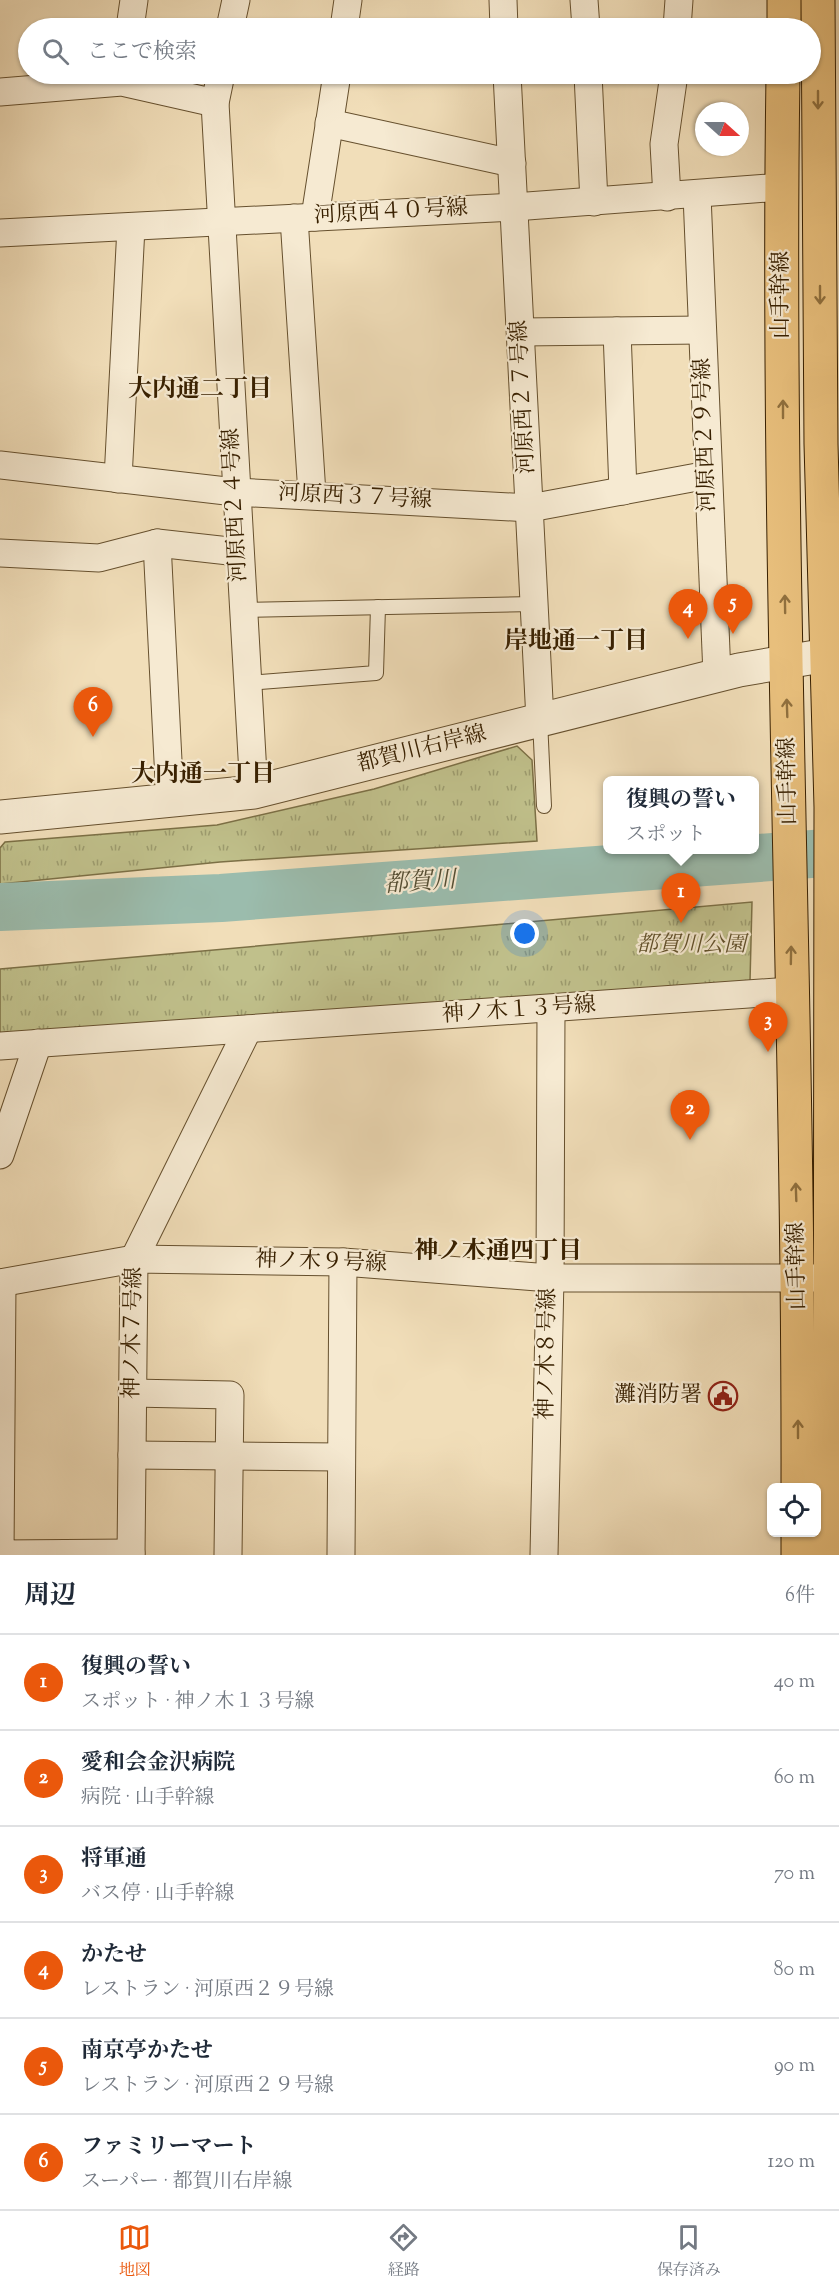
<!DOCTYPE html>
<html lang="ja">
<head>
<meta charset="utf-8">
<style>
	body { margin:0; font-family:"Sorts Mill Goudy","Noto Serif JP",serif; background:#f6f6f7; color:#1f2937 }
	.controls { position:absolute; right:18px; bottom:18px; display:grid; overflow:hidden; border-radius:9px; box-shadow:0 2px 4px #0004 }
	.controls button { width:54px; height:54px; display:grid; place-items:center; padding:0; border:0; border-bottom:2px solid #e0e1e3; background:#fff; color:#1f2937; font:30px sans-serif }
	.compass { position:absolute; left:695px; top:102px; width:54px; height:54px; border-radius:50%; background:#fff; box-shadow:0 2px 4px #0004; rotate:111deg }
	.you { position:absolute; left:525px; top:934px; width:21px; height:21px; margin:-15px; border:4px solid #fff; border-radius:50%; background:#1a73e8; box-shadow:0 0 0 9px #1a73e833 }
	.badge { display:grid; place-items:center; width:39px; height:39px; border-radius:50%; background:#ea580c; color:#fff; font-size:20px; font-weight:700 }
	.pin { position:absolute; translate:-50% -50px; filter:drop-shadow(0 2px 3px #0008) }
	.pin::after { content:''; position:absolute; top:32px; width:21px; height:18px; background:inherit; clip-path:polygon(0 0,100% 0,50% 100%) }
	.popup { position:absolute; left:603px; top:776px; width:156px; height:78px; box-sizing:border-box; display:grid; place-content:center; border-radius:9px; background:#fff; filter:drop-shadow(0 2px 4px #0005); font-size:20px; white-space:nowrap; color:#747a83 }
	.popup b { font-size:22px; color:#1f2937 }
	.popup::after { content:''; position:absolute; left:50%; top:100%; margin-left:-12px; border:12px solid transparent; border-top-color:#fff }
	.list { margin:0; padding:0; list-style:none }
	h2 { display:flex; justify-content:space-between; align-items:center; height:78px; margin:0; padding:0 24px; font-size:26px }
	h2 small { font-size:20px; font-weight:400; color:#747a83 }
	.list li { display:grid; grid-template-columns:39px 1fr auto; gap:18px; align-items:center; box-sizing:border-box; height:96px; padding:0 24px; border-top:2px solid #e0e1e3 }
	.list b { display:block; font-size:22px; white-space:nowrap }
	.list p { margin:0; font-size:20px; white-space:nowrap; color:#747a83 }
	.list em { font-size:20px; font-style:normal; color:#747a83 }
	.icon { flex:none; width:33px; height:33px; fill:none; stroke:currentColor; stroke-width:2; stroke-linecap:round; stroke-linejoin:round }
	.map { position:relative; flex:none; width:839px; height:1555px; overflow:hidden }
	.search { position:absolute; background:#fff; box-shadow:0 2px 4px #0004; left:18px; right:18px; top:18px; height:66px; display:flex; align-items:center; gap:15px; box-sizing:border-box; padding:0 21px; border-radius:33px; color:#747a83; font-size:22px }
	.sheet { height:654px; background:#fff }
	nav { display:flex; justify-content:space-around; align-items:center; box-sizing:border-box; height:84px; border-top:2px solid #e0e1e3; background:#fff; font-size:16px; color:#747a83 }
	nav a { display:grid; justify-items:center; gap:3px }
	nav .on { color:#ea580c }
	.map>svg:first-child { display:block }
	.grass { fill:url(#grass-tufts); stroke:#7c7046; stroke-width:1.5 }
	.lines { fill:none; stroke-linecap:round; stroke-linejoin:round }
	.river { stroke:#9bbcad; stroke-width:48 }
	.service-casing { stroke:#66502e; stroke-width:16 }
	.minor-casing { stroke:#66502e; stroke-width:29 }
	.tertiary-casing { stroke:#66502e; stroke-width:35 }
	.primary-casing { stroke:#382000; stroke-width:35 }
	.service { stroke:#f6ead2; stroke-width:14 }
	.minor { stroke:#f6ead2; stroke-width:27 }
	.tertiary { stroke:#f6ead2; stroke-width:33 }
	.primary { stroke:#e8bf7c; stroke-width:33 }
	.oneway { stroke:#90703e }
	.labels { text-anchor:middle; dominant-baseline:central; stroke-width:4.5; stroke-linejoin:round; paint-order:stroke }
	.street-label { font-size:22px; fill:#382000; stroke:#f6ead2 }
	.park-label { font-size:22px; font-style:italic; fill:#61502a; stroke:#f6ead2 }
	.poi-label { font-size:22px; fill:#382000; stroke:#f6ead2; text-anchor:end }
	.neighbourhood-label { font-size:24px; font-weight:bold; fill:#382000; stroke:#f6ead2 }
	.water-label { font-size:24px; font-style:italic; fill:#564f34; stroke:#f6ead2 }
</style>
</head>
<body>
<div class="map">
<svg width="839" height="1555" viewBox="0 0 839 1555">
	<defs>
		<pattern id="grass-tufts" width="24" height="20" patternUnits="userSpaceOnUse" patternTransform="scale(1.5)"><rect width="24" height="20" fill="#c0c08b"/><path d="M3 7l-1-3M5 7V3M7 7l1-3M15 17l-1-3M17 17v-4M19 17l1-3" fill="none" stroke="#9d9c6f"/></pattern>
	</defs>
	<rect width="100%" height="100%" fill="#f1deb9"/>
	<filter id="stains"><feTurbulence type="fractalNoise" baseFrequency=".00333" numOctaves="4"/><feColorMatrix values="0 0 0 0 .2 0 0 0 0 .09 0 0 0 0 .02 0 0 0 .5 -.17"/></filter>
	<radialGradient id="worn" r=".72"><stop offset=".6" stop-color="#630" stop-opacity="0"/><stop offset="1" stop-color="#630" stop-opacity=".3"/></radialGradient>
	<!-- grass -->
	<g class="grass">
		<polygon points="517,746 532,760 537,841 220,862 0,884 0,848 5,842 217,825 374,789"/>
		<polygon points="752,902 750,981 0,1034 0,969"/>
	</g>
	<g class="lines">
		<!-- river -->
		<polyline class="river" points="0,907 221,898 839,852"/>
		<!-- service casing -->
		<g class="service-casing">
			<g id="service">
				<polyline points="243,610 535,604"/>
				<polyline points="247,683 376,673 378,607"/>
				<polyline points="540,720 544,806"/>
			</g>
		</g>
		<!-- minor casing -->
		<g class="minor-casing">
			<g id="minor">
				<polyline points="503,0 504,28"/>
				<polyline points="584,0 586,28"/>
				<polyline points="130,28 134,0"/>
				<polyline points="230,28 236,0"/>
				<polyline points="344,28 348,0"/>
				<polyline points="677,28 679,0"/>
				<polyline points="221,74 215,103 254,792"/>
				<polyline points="507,74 540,720"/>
				<polyline points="588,74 594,202"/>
				<polyline points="0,92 122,82 215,103"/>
				<polyline points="329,123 512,163"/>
				<polyline points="697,195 717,675"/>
				<polyline points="667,197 664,144 674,74"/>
				<polyline points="315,217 337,74"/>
				<polyline points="294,218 312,494"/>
				<polyline points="0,233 514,207 781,187"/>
				<polyline points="617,331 623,491"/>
				<polyline points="521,332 702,330"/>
				<polyline points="0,465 235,492 530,508 708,475"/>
				<polyline points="118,479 131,227"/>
				<polyline points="157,543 170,800"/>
				<polyline points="0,553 99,558 157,543 238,552"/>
				<polyline points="0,1046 791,991"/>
				<polyline points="0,1155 38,1043"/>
				<polyline points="0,1283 134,1259 343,1262 550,1278 818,1278"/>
				<polyline points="2,1283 0,1554 131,1553"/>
				<polyline points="132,1393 230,1395 228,1555"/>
				<polyline points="132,1455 341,1457"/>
				<polyline points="131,1555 134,1259 248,1029"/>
				<polyline points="341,1555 343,1262"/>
				<polyline points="544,1555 550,1278 551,1009"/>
			</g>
		</g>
		<!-- tertiary casing -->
		<g class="tertiary-casing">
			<polyline id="tertiary" points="0,817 254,792 739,670 839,653"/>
		</g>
		<!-- primary casing -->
		<g class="primary-casing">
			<g id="primary">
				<polyline points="818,0 821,444 831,807 830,1555"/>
				<polyline points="784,28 784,0"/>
				<path d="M783 74C776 545 799 1016 798 1488"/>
				<polyline points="798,1555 798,1532"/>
			</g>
		</g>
		<!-- service -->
		<use href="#service" class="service"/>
		<!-- minor -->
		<use href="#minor" class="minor"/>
		<!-- tertiary -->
		<use href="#tertiary" class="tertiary"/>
		<!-- primary -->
		<use href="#primary" class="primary"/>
	</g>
	<!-- one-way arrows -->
	<defs><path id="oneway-shaft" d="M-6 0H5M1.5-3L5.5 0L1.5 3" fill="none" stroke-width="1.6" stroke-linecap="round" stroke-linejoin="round" transform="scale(1.5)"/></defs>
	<g class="oneway">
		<use href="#oneway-shaft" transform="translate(818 100) rotate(90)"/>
		<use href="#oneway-shaft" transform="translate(820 295) rotate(90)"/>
		<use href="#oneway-shaft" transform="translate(783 409) rotate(-90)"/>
		<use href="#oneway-shaft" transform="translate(785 604) rotate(-91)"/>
		<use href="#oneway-shaft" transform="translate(787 708) rotate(-92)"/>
		<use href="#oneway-shaft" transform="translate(791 955) rotate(-89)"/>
		<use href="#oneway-shaft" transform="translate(796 1192) rotate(-92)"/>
		<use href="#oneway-shaft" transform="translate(798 1429) rotate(-90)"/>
	</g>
	<!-- icons -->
	<defs>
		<g id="civic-ring" transform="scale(1.5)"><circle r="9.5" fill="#f6ead2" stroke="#8f2418" stroke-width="1.5"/><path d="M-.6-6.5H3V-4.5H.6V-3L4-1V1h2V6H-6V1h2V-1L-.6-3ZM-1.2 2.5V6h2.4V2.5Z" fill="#8f2418"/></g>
	</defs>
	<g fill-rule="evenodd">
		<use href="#civic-ring" x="723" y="1396"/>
	</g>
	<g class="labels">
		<!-- street labels -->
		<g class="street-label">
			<text transform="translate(391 213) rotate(-3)">河原西４０号線</text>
			<text transform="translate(782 295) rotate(-90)">山手幹線</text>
			<text transform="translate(524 397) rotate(-93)">河原西２７号線</text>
			<text transform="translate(706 435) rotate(-92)">河原西２９号線</text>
			<text transform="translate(355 498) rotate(3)">河原西３７号線</text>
			<text transform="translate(236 505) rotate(-93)">河原西２４号線</text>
			<text transform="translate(422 750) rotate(-14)">都賀川右岸線</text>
			<text transform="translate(789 781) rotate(-91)">山手幹線</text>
			<text transform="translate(519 1011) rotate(-4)">神ノ木１３号線</text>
			<text transform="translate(321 1263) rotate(2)">神ノ木９号線</text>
			<text transform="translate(798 1266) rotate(-91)">山手幹線</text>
			<text transform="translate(134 1333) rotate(-89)">神ノ木７号線</text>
			<text transform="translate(548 1354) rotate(-89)">神ノ木８号線</text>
		</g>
		<!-- park labels -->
		<g class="park-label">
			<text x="691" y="946">都賀川公園</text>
		</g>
		<!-- poi labels -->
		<g class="poi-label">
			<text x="702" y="1396">灘消防署</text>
		</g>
		<!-- neighbourhood labels -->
		<g class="neighbourhood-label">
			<text x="200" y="390">大内通二丁目</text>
			<text x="576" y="642">岸地通一丁目</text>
			<text x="203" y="775">大内通一丁目</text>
			<text x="498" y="1252">神ノ木通四丁目</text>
		</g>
		<!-- water labels -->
		<g class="water-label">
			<text transform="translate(420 883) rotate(-4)">都賀川</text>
		</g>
	</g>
	<rect width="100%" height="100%" filter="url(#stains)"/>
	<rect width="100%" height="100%" fill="url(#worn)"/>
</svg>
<div class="controls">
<button><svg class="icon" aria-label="locate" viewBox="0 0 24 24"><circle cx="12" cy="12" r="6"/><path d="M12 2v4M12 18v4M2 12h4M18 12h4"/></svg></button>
</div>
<svg class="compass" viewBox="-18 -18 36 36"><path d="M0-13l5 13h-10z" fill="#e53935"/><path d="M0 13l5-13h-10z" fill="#747a83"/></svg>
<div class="you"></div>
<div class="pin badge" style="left:681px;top:923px">1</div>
<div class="popup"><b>復興の誓い</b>スポット</div>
<div class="pin badge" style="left:690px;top:1140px">2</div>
<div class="pin badge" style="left:768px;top:1052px">3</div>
<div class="pin badge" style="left:688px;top:639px">4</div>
<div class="pin badge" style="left:733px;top:634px">5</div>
<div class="pin badge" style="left:93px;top:737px">6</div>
<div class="search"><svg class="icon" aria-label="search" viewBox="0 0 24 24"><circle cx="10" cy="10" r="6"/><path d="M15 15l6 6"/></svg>ここで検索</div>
</div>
<section class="sheet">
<h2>周辺<small>6件</small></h2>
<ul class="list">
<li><span class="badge">1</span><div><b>復興の誓い</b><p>スポット · 神ノ木１３号線</p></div><em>40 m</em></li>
<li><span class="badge">2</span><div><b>愛和会金沢病院</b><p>病院 · 山手幹線</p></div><em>60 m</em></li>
<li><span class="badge">3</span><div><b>将軍通</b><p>バス停 · 山手幹線</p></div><em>70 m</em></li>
<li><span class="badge">4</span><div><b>かたせ</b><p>レストラン · 河原西２９号線</p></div><em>80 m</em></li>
<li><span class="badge">5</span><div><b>南京亭かたせ</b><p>レストラン · 河原西２９号線</p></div><em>90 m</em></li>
<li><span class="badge">6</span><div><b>ファミリーマート</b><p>スーパー · 都賀川右岸線</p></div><em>120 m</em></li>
</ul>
</section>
<nav>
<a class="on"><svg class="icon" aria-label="map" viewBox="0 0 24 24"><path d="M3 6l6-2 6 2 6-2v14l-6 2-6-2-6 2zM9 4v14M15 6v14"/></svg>地図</a>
<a><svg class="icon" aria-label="directions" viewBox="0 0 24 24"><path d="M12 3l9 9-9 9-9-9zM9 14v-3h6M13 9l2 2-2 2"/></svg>経路</a>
<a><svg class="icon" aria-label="saved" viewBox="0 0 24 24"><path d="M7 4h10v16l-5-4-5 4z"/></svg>保存済み</a>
</nav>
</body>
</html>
